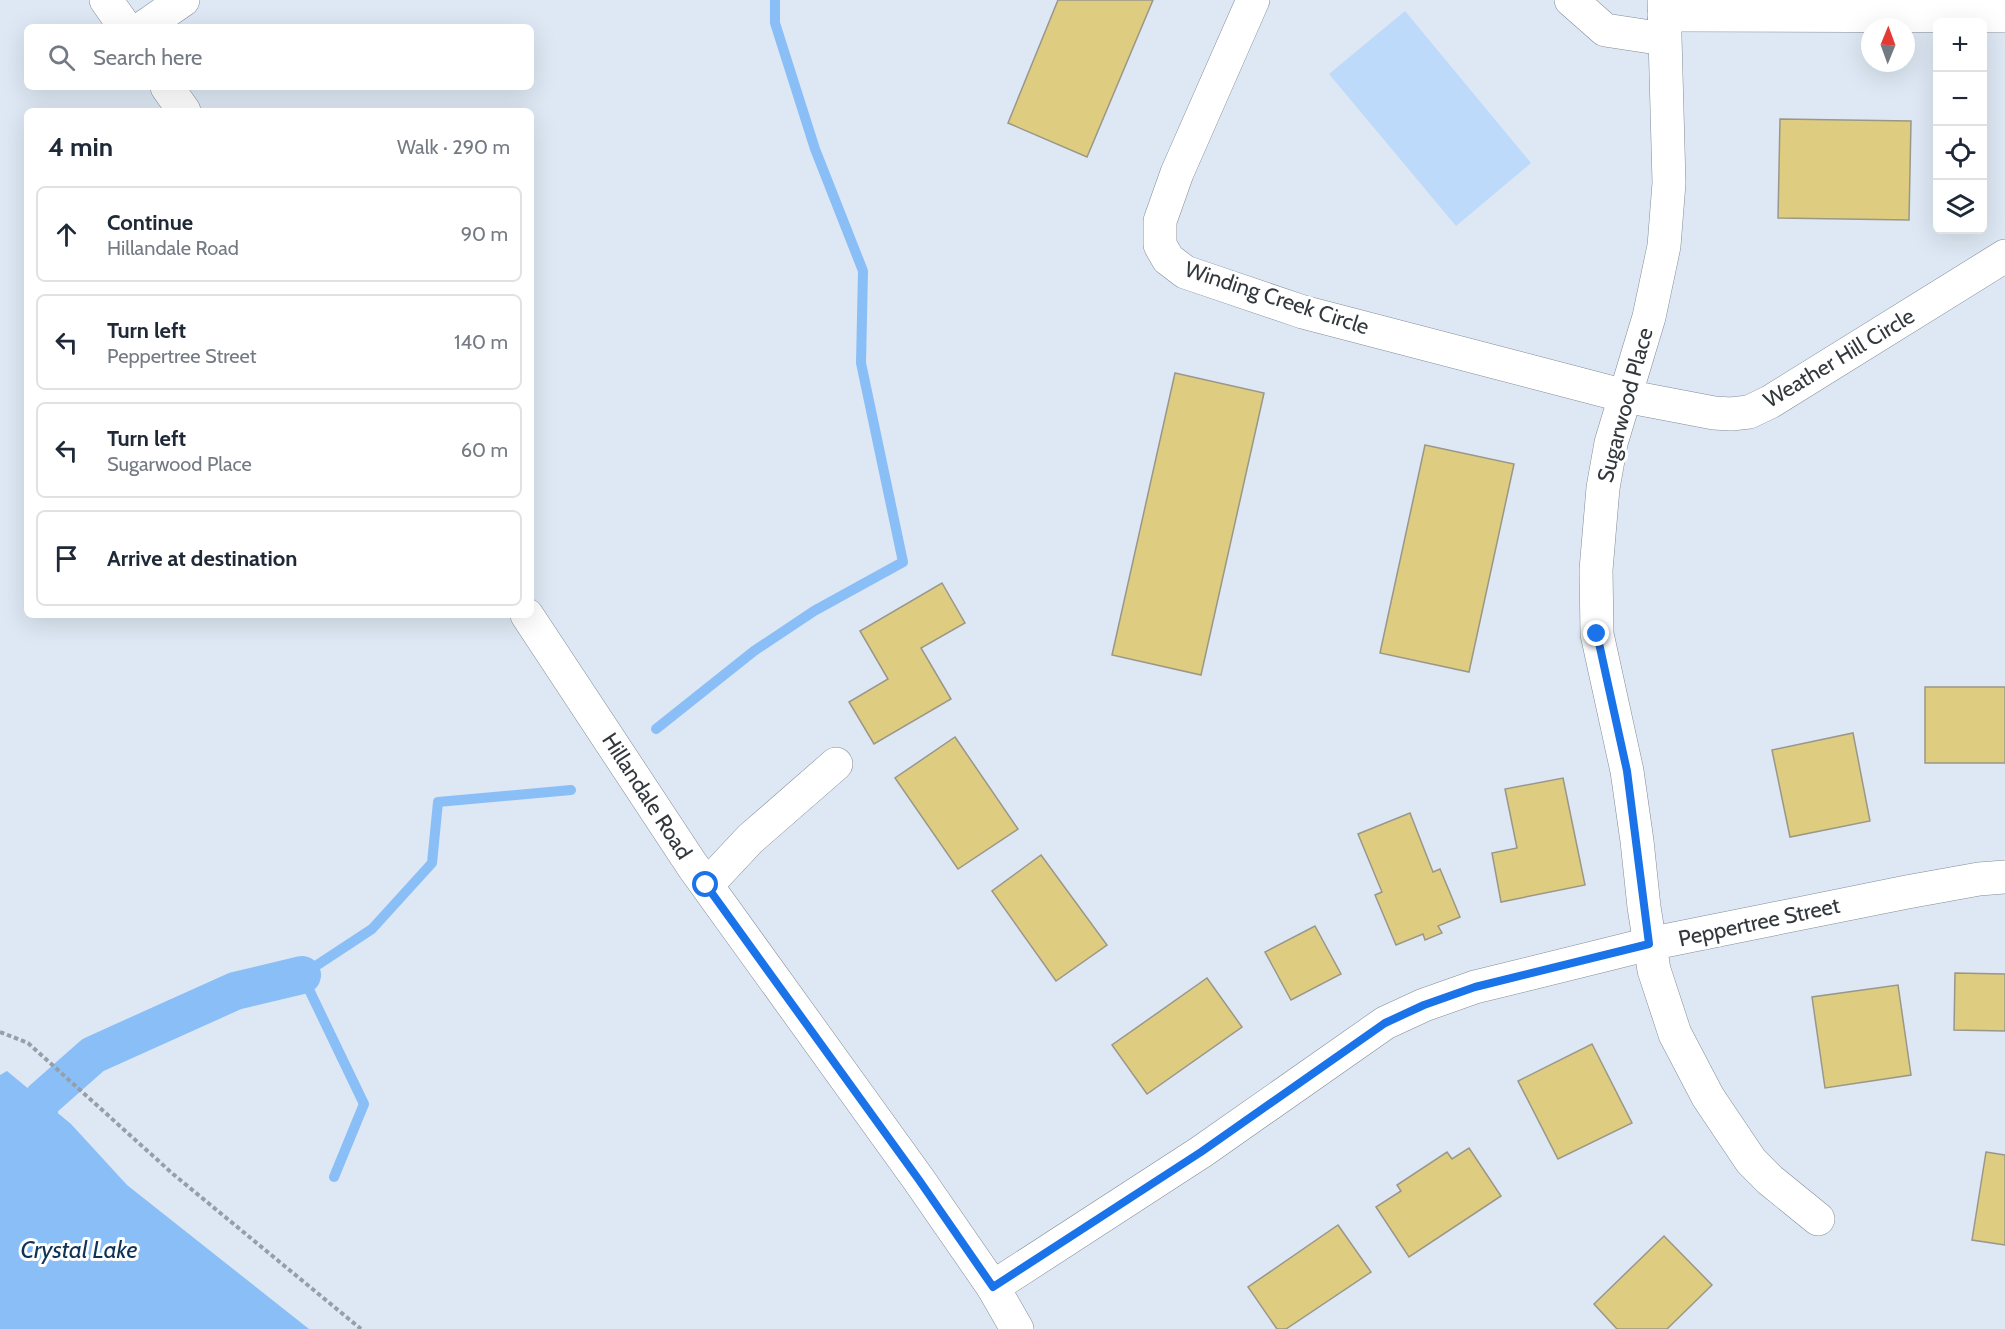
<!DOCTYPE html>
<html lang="en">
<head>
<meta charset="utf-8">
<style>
	body { margin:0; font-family:Cabin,sans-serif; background:#f2f2f3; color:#1f2937 }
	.controls { position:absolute; right:18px; top:18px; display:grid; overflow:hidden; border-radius:9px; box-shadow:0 6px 24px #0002 }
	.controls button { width:54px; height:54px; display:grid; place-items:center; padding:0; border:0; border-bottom:2px solid #e0e1e3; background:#fff; color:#1f2937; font:30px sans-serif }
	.compass { position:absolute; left:1861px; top:18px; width:54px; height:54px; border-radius:50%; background:#fff; box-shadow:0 6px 24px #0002; rotate:1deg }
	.stop { position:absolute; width:18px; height:18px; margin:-14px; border:4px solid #1a73e8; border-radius:50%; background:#fff }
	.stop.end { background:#1a73e8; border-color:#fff; box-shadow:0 2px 6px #0008 }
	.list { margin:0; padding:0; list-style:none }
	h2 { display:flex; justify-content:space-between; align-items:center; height:78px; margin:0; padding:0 24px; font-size:26px }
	h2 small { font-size:20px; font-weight:400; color:#747a83 }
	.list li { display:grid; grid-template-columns:39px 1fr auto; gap:18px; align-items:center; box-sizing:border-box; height:96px; margin:0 12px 12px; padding:0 12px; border:2px solid #e0e1e3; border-radius:9px }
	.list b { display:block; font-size:22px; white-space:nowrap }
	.list p { margin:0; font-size:20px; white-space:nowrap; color:#747a83 }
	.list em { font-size:20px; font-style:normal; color:#747a83 }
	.icon { flex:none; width:33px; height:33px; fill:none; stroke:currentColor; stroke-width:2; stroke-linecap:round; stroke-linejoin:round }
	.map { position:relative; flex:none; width:2005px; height:1329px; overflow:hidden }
	.search { position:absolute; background:#fff; box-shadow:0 6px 24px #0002; left:24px; top:24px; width:510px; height:66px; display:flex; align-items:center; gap:15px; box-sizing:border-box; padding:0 21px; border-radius:9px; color:#747a83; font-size:22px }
	.panel { position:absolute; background:#fff; box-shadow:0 6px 24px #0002; left:24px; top:108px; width:510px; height:510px; border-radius:9px }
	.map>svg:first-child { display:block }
	.green { fill:#bddafa }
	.water { fill:#8abef6 }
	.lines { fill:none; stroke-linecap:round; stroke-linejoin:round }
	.stream { stroke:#8abef6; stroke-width:10 }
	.canal { stroke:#8abef6; stroke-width:38 }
	.building { fill:#decc81; stroke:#9a9789; stroke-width:1.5 }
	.minor-casing { stroke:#828c97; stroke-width:34 }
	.path { stroke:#969fa7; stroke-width:4; stroke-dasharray:4.5 3; stroke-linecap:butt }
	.minor { stroke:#fff; stroke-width:33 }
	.route { stroke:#1a73e8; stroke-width:8 }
	.labels { text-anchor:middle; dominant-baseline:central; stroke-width:6; stroke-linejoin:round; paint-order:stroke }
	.street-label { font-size:22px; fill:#33383c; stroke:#fff }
	.water-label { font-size:24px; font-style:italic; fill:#0e3357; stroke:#fff }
</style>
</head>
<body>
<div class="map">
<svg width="2005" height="1329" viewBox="0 0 2005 1329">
	<rect width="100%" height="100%" fill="#dde8f4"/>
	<!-- green -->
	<polygon class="green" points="1405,11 1531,163 1456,226 1329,74"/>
	<!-- water -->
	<polygon class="water" points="7,1071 71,1124 127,1185 309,1329 0,1329 0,1075"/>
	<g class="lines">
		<!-- stream -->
		<g class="stream">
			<polyline points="656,729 754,651 814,611 903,562 861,363 863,271 815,149 775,23 775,0"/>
			<polyline points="334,1177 364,1104 302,975 372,929 432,863 438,802 571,790"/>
		</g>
		<!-- canal -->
		<polyline class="canal" points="32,1149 30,1137 42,1100 93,1055 235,991 302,975"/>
	</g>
	<!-- building -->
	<g class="building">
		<polygon points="1058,0 1153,0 1087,157 1008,123"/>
		<polygon points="1780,119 1911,121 1909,220 1778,218"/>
		<polygon points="1175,373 1264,393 1201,675 1112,655"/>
		<polygon points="1425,445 1514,464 1469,672 1380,653"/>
		<polygon points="942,583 965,623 921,648 951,699 874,744 849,702 888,679 860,631"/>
		<rect x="1925" y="687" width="80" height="76"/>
		<polygon points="1853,733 1870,821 1790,837 1772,750"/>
		<polygon points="955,737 1018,829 958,869 895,778"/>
		<polygon points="1563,778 1585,885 1501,902 1492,853 1517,848 1505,789"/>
		<polygon points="1410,813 1433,872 1440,869 1460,917 1438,926 1442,933 1425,940 1423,934 1396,945 1375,895 1382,892 1358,834"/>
		<polygon points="1041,855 1107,945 1056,981 992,891"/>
		<polygon points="1315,926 1341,974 1291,1000 1265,952"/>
		<polygon points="1955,973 2005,974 2005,1031 1954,1030"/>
		<polygon points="1207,978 1242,1027 1147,1094 1112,1045"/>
		<polygon points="1898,985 1911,1075 1825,1088 1812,997"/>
		<polygon points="1592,1044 1632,1123 1558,1159 1518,1081"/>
		<polygon points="1469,1148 1501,1196 1409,1257 1376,1207 1401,1191 1397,1185 1447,1152 1452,1159"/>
		<polygon points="1986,1152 2005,1155 2005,1245 1972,1240"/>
		<polygon points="1338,1225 1371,1272 1286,1329 1277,1329 1248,1287"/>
		<polygon points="1664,1236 1712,1285 1667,1329 1617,1329 1594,1304"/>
	</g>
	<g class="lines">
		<!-- minor casing -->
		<g class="minor-casing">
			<g id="minor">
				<polyline points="106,0 125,27"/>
				<polyline points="1253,0 1177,173 1160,221 1160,245 1168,259 1185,272 1303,312 1625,396 1714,413 1731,414 1749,412 1770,402 2005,256"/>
				<polyline points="1571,0 1605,30 1664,39"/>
				<polyline points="1664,0 1669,183 1664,246 1649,317 1611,443 1603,488 1596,570 1597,634 1627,771 1637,841 1644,907 1654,970 1675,1034 1708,1097 1751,1161 1770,1180 1818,1219"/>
				<polyline points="1664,15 2005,16"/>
				<polyline points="144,27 183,0"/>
				<polyline points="167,87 184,111"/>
				<polyline points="527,615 692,865 919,1180 993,1287 1017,1329"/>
				<polyline points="707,885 750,839 836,764"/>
				<polyline points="993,1287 1201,1152 1385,1023 1424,1005 1475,987 1649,944 1907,892 1979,879 2005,877"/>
			</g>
		</g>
		<!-- path -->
		<polyline class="path" points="0,1032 28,1043 173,1174 361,1329"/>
		<!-- minor -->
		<use href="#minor" class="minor"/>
	</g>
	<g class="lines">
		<!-- route -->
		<polyline class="route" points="706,885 919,1180 993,1287 1201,1152 1385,1023 1424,1005 1475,987 1649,944 1627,771 1597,634"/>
	</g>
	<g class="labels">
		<!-- street labels -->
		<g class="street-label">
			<text transform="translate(1277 298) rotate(18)">Winding Creek Circle</text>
			<text transform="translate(1839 358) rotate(-31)">Weather Hill Circle</text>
			<text transform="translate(1625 405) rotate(-75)">Sugarwood Place</text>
			<text transform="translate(647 796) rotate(57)">Hillandale Road</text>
			<text transform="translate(1759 922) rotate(-12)">Peppertree Street</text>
		</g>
		<!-- water labels -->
		<g class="water-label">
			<text x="79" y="1249">Crystal Lake</text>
		</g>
	</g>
</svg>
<div class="controls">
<button>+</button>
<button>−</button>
<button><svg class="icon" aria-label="locate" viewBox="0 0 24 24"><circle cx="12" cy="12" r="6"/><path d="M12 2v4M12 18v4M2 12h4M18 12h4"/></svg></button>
<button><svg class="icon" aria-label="layers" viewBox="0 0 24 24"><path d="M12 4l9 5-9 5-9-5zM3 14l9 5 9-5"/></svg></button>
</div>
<svg class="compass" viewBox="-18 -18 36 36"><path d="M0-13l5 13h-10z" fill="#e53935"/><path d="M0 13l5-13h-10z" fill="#747a83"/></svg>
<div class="stop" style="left:706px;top:885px"></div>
<div class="stop end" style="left:1597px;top:634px"></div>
<div class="search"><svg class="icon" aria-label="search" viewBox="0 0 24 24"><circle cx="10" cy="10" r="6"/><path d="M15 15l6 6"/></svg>Search here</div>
<section class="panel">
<h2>4 min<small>Walk · 290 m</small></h2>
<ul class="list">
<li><svg class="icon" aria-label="ahead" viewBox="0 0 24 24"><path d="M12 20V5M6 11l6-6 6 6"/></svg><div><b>Continue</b><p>Hillandale Road</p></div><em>90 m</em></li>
<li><svg class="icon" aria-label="left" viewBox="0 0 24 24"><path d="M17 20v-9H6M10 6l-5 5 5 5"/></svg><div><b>Turn left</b><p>Peppertree Street</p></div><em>140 m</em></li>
<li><svg class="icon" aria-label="left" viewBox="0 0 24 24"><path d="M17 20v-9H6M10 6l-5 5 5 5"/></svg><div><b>Turn left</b><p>Sugarwood Place</p></div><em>60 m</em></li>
<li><svg class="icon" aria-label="arrive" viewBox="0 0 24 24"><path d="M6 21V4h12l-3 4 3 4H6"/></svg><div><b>Arrive at destination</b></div></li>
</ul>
</section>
</div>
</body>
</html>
